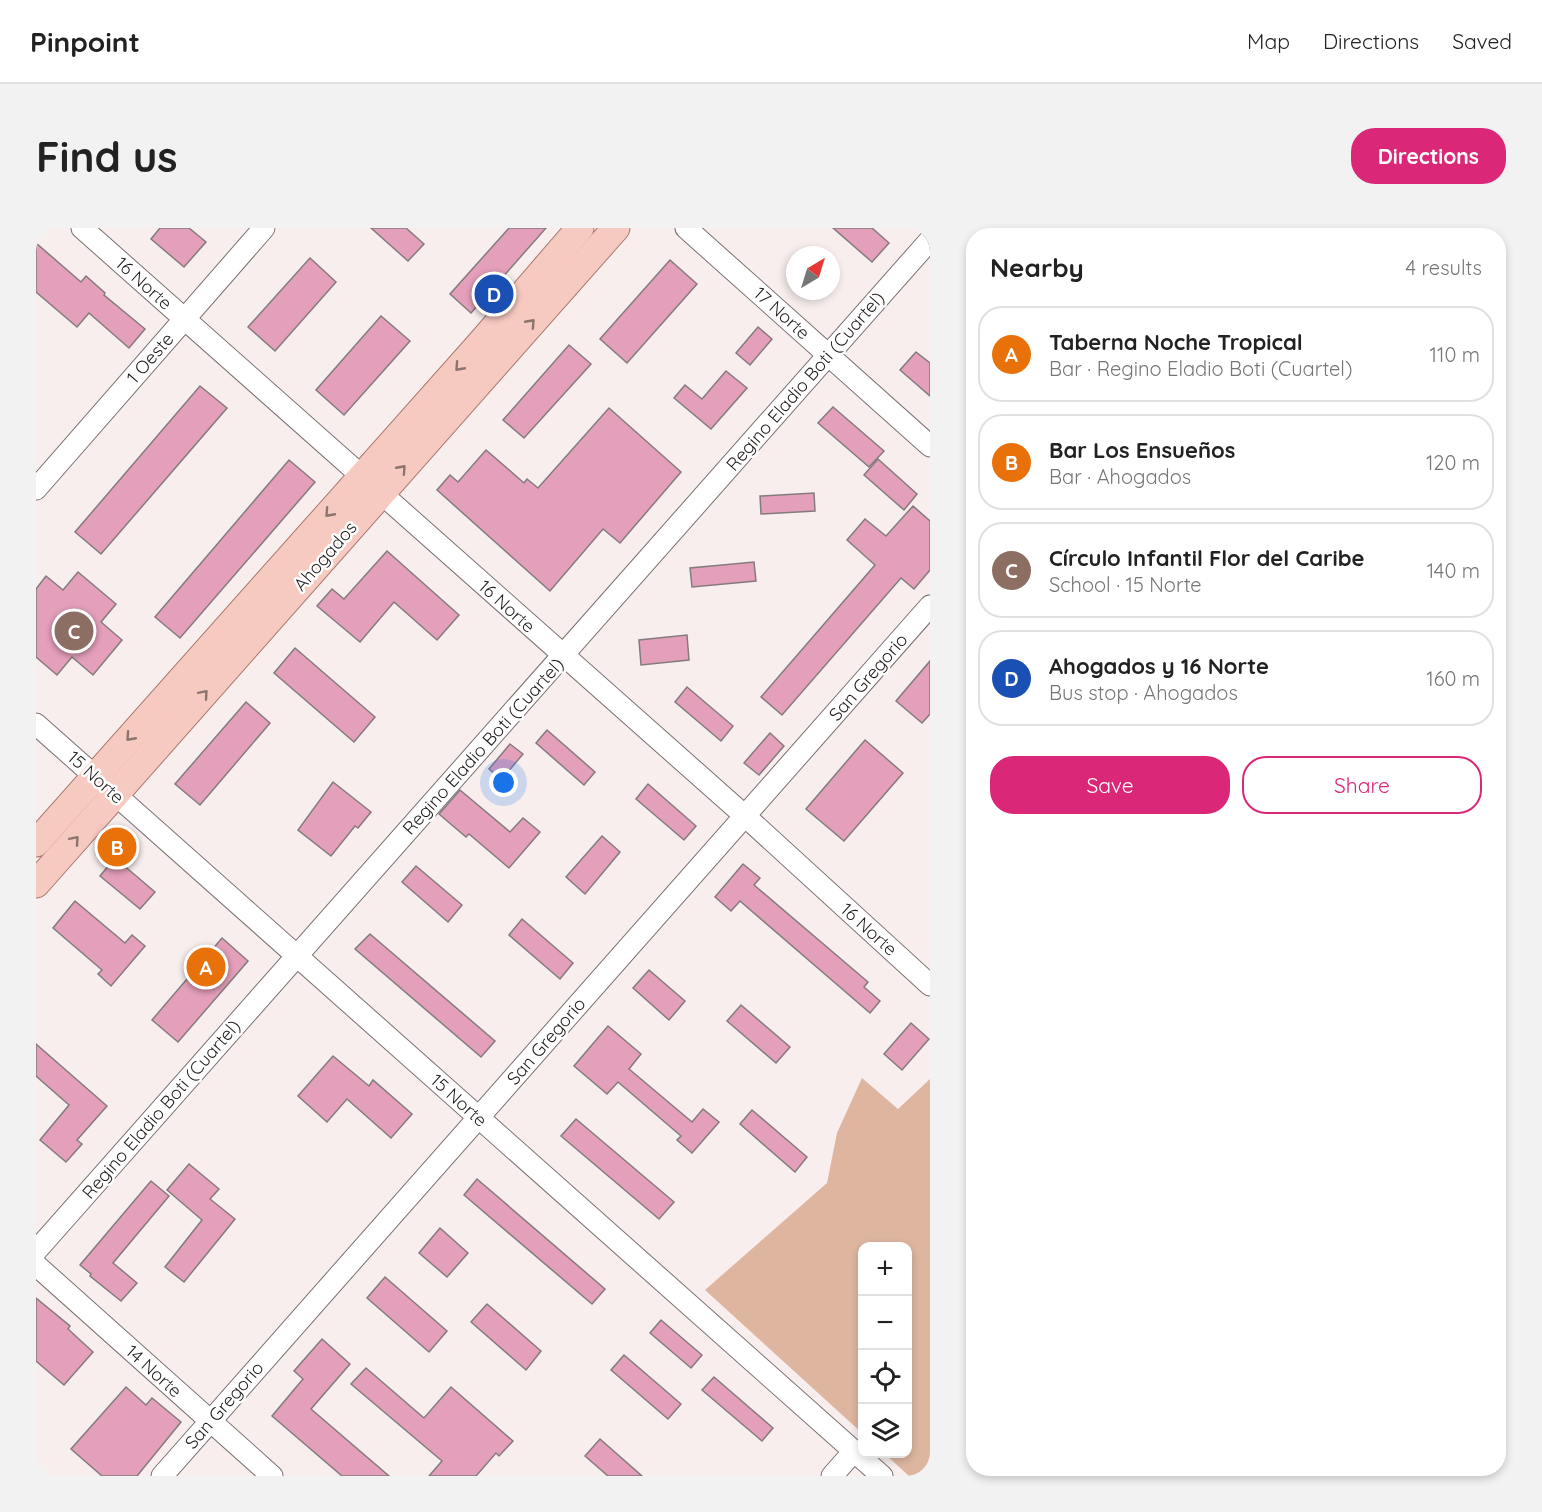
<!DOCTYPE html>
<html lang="en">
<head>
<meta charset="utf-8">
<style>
	body { margin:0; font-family:Quicksand,sans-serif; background:#f2f2f2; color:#222 }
	.controls { position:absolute; right:18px; bottom:18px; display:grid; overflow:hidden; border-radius:12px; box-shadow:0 3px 9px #0003 }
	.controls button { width:54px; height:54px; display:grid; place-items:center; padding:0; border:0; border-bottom:2px solid #e0e0e0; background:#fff; color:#222; font:30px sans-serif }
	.compass { position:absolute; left:750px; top:18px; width:54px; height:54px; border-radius:50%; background:#fff; box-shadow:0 3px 9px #0003; rotate:38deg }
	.you { position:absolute; left:468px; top:555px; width:21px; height:21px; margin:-15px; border:4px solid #fff; border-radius:50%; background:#1a73e8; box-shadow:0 0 0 9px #1a73e833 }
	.badge { display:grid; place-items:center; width:39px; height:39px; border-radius:50%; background:#db2777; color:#fff; font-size:20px; font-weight:700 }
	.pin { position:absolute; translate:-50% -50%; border:3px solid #fff; box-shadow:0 2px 6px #0006 }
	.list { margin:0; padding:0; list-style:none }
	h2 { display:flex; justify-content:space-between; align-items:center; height:78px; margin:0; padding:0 24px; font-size:26px }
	h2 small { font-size:20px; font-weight:400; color:#767676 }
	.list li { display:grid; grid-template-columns:39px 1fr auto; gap:18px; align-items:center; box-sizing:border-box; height:96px; margin:0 12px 12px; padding:0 12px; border:2px solid #e0e0e0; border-radius:24px }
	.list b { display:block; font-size:22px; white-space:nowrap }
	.list p { margin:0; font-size:20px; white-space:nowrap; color:#767676 }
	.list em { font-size:20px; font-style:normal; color:#767676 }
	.actions { display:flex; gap:12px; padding:18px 24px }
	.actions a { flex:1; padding:14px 0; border:2px solid #db2777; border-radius:24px; text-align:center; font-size:21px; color:#db2777 }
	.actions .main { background:#db2777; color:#fff }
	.icon { flex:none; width:33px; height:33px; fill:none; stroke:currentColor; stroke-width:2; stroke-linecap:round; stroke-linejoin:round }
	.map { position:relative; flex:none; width:894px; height:1248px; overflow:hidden; border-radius:24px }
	header { display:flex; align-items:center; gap:36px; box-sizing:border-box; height:84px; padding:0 30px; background:#fff; border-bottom:2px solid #e0e0e0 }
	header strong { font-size:28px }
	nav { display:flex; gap:33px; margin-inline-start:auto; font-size:21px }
	.intro { display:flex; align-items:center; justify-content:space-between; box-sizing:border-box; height:144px; padding:0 36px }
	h1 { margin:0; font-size:42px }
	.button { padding:15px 27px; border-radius:24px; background:#db2777; color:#fff; font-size:21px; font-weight:700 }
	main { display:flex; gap:36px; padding:0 36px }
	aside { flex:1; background:#fff; border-radius:24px; box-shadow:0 3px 9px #0003 }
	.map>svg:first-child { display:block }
	.green { fill:#deb6a0 }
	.building { fill:#e49fba; stroke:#847b7e; stroke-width:1.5 }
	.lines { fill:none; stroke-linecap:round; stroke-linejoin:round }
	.minor-casing { stroke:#7a7171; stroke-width:23 }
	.major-casing { stroke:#a9776d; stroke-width:29 }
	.minor { stroke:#fff; stroke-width:21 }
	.major { stroke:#f7cac1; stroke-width:27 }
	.oneway { stroke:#8c746f }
	.labels { text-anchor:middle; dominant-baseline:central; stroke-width:5; stroke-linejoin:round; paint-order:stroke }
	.street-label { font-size:18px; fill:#211d1d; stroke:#fff }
</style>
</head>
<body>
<header>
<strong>Pinpoint</strong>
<nav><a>Map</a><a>Directions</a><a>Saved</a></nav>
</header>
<div class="intro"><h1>Find us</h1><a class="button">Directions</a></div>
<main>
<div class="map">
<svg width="894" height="1248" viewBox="0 0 894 1248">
	<rect width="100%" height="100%" fill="#f8eeee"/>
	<!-- green -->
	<polygon class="green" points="826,850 862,881 894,851 894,1248 873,1248 849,1226 872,1226 872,1018 826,1018 826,1205 669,1062 791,955 801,905"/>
	<!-- building -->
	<g class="building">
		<polygon points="124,0 153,0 170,14 148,39 115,11"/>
		<polygon points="335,0 370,0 388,16 372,33"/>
		<polygon points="473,0 510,0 435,85 414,66"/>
		<polygon points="797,0 836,0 853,15 836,34"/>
		<polygon points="0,15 45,54 50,48 69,65 68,67 109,101 93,120 53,85 41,99 0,64"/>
		<polygon points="274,30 300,54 239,123 212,99"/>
		<polygon points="634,32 661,56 591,135 564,111"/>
		<polygon points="345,88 374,113 308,187 280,162"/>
		<polygon points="722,99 736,111 714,137 700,125"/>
		<polygon points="533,117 555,136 488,210 467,192"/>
		<polygon points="880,124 894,135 894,168 864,142"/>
		<polygon points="690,143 711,160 675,201 638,170 649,157 666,171"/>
		<polygon points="164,158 191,180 65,326 39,304"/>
		<polygon points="797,179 848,223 833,239 782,195"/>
		<polygon points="573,180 645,244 584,315 567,301 514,363 401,262 414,247 422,254 450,222 488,255 491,251 502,260"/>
		<polygon points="842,231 881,266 868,282 828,247"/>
		<polygon points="253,232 279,254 144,410 119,389"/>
		<polygon points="778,265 779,283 725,286 724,268"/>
		<polygon points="877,278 894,293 894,342 878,361 865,350 746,487 725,469 839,337 811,312 829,291 850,308"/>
		<polygon points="351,323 423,387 401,412 358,374 324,414 281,378 296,361 308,371"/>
		<polygon points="718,334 720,353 656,359 654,340"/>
		<polygon points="42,344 80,376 65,394 86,412 57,447 36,429 21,447 0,429 0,361 10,348 27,362"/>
		<polygon points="651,407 653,432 605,437 603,412"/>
		<polygon points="259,420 339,489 318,514 238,445"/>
		<polygon points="894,433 894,486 886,495 860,473"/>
		<polygon points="651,459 697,498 685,513 639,474"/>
		<polygon points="210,474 234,495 164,577 139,556"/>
		<polygon points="511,502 559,544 548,557 500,515"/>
		<polygon points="734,505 748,518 723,547 708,535"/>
		<polygon points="829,512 867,545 808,613 770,581"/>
		<polygon points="474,516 487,526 465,552 453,541"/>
		<polygon points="297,554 335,584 322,600 319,598 295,628 262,602"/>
		<polygon points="612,556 660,598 648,612 600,571"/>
		<polygon points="424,562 474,604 487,590 504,604 473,640 433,606 430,609 403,586"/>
		<polygon points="566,608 584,624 549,666 530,649"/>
		<polygon points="79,630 119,664 104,681 64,648"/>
		<polygon points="707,636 724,650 718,657 832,754 828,759 844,773 834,785 704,673 695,683 679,669"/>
		<polygon points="380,638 426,677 412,694 366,654"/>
		<polygon points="39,673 89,715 96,707 109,718 75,758 62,746 66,742 17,700"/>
		<polygon points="486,691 537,735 524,751 473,707"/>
		<polygon points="334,706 459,813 445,829 319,721"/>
		<polygon points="186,710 212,733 142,814 116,792"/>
		<polygon points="613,742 649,773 633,792 597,760"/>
		<polygon points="705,777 754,819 740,835 691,793"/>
		<polygon points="875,795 893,811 866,842 848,826"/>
		<polygon points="572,798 605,826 593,841 656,894 667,881 683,894 656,925 641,912 645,908 582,854 571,866 538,838"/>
		<polygon points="0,816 71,878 41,912 46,916 30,934 4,912 33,877 0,848"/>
		<polygon points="297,828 333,858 337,852 376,886 355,910 311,871 291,894 262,868"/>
		<polygon points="716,882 771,929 759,944 704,896"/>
		<polygon points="540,891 638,974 623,991 525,908"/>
		<polygon points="153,936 183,961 174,971 199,991 148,1054 129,1039 166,992 131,962"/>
		<polygon points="441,951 569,1061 556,1076 428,967"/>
		<polygon points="115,953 133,968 77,1035 101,1055 85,1073 54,1048 55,1046 44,1037"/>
		<polygon points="404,1000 432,1025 411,1049 383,1025"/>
		<polygon points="349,1049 411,1103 393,1124 331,1070"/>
		<polygon points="0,1070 34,1098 32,1101 57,1124 28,1157 0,1133"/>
		<polygon points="451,1076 505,1123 490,1142 435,1094"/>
		<polygon points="625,1092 666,1127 655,1140 614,1105"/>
		<polygon points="286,1111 314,1136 275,1181 353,1248 306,1248 236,1188 267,1151 258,1143"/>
		<polygon points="588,1127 645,1176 632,1191 575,1142"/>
		<polygon points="330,1140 388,1190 415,1159 477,1213 463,1228 460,1225 440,1248 393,1248 406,1233 315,1156"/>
		<polygon points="678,1149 737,1200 726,1213 666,1162"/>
		<polygon points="90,1159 110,1177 116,1170 145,1194 101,1248 66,1248 35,1221"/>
		<polygon points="564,1211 606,1248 572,1248 549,1228"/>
	</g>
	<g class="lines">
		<!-- minor casing -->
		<g class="minor-casing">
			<g id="minor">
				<polyline points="46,0 709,588 894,757"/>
				<polyline points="650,0 894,218"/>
				<polyline points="0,261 228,0"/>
				<polyline points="0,496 846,1248"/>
				<polyline points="0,1023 894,12"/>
				<polyline points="0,1037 236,1248"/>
				<polyline points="126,1248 894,378"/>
				<polyline points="796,1248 818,1223"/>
			</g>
		</g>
		<!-- major casing -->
		<g class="major-casing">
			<g id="major">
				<polyline points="0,615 443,117 544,0"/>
				<polyline points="0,656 580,0"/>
			</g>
		</g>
		<!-- minor -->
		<use href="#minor" class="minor"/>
		<!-- major -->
		<use href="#major" class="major"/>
	</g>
	<!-- one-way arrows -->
	<defs><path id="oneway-chevron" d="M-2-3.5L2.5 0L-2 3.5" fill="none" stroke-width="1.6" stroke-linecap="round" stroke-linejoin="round" transform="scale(1.5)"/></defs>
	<g class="oneway">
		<use href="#oneway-chevron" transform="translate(495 95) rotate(-48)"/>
		<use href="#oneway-chevron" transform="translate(423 139) rotate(132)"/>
		<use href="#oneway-chevron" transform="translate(366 241) rotate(-48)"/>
		<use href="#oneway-chevron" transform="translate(293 285) rotate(132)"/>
		<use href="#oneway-chevron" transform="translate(168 466) rotate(-49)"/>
		<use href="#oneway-chevron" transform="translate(94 509) rotate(132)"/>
		<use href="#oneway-chevron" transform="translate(39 612) rotate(-49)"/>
	</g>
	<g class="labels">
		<!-- street labels -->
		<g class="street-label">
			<text transform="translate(108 55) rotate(42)">16 Norte</text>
			<text transform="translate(746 85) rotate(42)">17 Norte</text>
			<text transform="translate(114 130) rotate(-49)">1 Oeste</text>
			<text transform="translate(769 153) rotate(-49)">Regino Eladio Boti (Cuartel)</text>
			<text transform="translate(289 328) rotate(-49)">Ahogados</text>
			<text transform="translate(471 378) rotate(42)">16 Norte</text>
			<text transform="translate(832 449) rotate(-49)">San Gregorio</text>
			<text transform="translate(447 518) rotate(-48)">Regino Eladio Boti (Cuartel)</text>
			<text transform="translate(60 549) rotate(42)">15 Norte</text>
			<text transform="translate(833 701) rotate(42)">16 Norte</text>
			<text transform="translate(510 813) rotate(-49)">San Gregorio</text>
			<text transform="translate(423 872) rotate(42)">15 Norte</text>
			<text transform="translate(125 881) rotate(-49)">Regino Eladio Boti (Cuartel)</text>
			<text transform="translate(118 1143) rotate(42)">14 Norte</text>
			<text transform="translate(188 1177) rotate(-49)">San Gregorio</text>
		</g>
	</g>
</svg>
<div class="controls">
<button>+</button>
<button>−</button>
<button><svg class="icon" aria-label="locate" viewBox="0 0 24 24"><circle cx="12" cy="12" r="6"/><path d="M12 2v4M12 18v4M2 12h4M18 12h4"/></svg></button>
<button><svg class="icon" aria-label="layers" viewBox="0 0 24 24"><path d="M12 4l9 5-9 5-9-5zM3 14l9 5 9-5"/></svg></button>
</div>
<svg class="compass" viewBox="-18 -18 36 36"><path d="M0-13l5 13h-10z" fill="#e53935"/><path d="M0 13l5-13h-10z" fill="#767676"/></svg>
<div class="you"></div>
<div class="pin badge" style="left:170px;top:739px;background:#e8710a">A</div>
<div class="pin badge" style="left:81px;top:619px;background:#e8710a">B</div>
<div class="pin badge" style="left:38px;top:403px;background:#8d6e63">C</div>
<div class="pin badge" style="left:458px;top:66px;background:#1a4fb4">D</div>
</div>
<aside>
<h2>Nearby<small>4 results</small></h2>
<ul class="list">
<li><span class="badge" style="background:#e8710a">A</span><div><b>Taberna Noche Tropical</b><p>Bar · Regino Eladio Boti (Cuartel)</p></div><em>110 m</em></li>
<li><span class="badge" style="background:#e8710a">B</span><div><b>Bar Los Ensueños</b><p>Bar · Ahogados</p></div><em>120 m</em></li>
<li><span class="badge" style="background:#8d6e63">C</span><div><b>Círculo Infantil Flor del Caribe</b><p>School · 15 Norte</p></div><em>140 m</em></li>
<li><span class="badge" style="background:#1a4fb4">D</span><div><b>Ahogados y 16 Norte</b><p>Bus stop · Ahogados</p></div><em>160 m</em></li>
</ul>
<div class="actions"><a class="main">Save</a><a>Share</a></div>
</aside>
</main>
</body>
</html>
